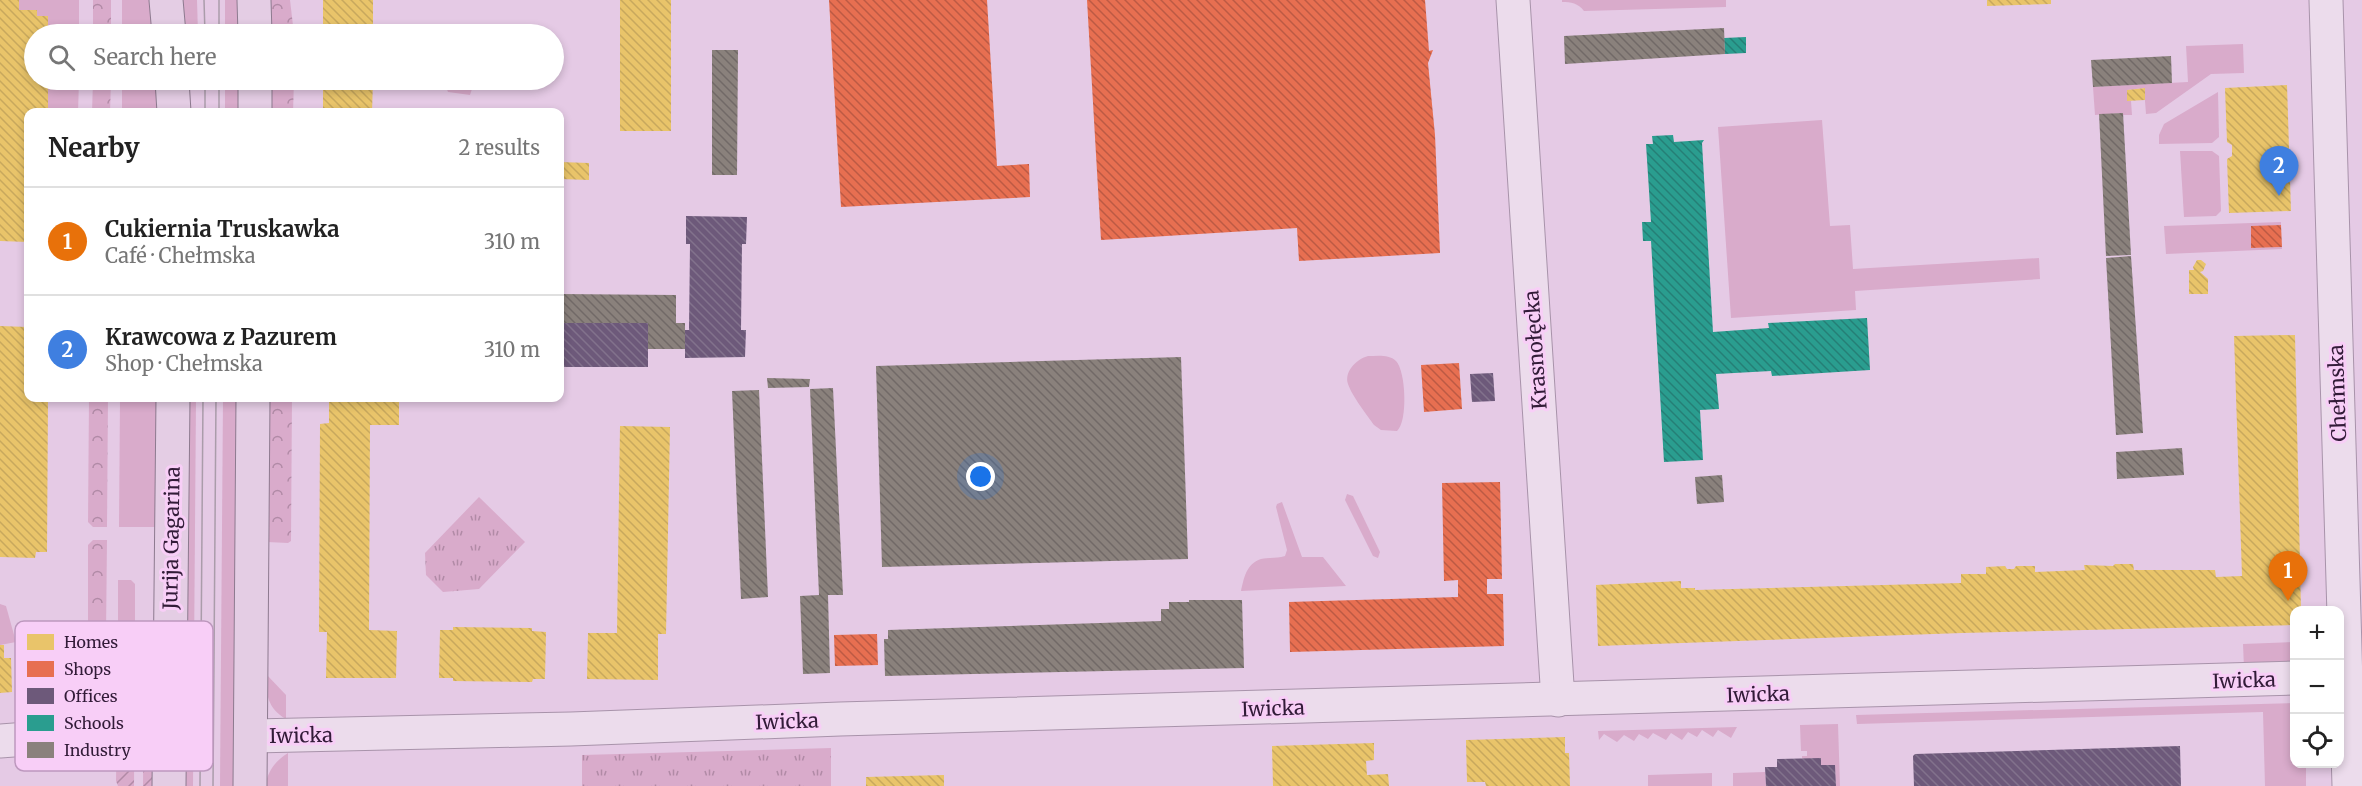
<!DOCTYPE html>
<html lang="en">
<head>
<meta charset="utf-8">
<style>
	body { margin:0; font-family:Merriweather,serif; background:#f6f6f6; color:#222 }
	.controls { position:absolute; right:18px; bottom:18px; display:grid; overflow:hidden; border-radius:12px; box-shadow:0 3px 9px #0003 }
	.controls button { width:54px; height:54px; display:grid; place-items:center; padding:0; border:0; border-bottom:2px solid #e0e0e0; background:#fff; color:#222; font:30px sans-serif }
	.you { position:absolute; left:981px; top:477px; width:21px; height:21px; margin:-15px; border:4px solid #fff; border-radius:50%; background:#1a73e8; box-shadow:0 0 0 9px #1a73e833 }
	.badge { display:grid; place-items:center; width:39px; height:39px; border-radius:50%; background:#715875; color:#fff; font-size:20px; font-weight:700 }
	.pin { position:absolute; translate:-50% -50px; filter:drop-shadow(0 2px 3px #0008) }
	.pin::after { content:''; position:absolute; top:32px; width:21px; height:18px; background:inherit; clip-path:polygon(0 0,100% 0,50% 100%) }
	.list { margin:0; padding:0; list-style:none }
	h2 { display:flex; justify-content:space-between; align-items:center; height:78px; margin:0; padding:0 24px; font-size:26px }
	h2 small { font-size:20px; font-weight:400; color:#767676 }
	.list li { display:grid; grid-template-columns:39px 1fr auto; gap:18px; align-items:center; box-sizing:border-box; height:108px; padding:0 24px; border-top:2px solid #e0e0e0 }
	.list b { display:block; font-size:22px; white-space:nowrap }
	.list p { margin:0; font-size:20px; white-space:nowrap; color:#767676 }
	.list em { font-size:20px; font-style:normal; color:#767676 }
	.icon { flex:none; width:33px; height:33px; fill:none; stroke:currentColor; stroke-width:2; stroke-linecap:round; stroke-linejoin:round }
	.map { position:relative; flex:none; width:2362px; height:786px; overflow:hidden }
	.search { position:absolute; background:#fff; box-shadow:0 3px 9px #0003; left:24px; top:24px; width:540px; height:66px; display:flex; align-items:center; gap:15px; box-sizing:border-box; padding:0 21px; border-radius:33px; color:#767676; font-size:22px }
	.panel { position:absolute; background:#fff; box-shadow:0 3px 9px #0003; left:24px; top:108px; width:540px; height:294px; border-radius:12px }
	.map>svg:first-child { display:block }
	.grass { fill:#d9abcb }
	.forest { fill:url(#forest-crowns) }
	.park { fill:url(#park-tufts) }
	.garden { fill:url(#garden-furrows) }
	.homes { fill:url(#homes-back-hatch) }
	.shops { fill:url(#shops-back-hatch) }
	.offices { fill:url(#offices-back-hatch) }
	.schools { fill:url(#schools-back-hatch) }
	.industry { fill:url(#industry-back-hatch) }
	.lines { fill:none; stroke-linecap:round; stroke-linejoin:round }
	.minor-casing { stroke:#a893aa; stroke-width:35 }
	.major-casing { stroke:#8d7a8f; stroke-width:35 }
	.minor { stroke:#ecdcec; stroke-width:33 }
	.major { stroke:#e4cde4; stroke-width:33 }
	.tram { stroke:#aa9caa; stroke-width:1.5 }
	.labels { text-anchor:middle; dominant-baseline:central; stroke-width:6; stroke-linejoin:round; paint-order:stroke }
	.street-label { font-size:20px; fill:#321b38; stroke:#f8cef7 }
	.key { fill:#f8cef7; stroke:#bd98be; stroke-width:1.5 }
	.key-label { font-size:16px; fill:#321b38 }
</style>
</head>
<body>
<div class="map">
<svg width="2362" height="786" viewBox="0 0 2362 786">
	<defs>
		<pattern id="forest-crowns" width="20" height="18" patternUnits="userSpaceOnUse" patternTransform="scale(1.5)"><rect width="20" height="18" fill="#d9abcb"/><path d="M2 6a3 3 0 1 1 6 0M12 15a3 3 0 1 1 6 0" fill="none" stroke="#b18aa6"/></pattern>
		<pattern id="park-tufts" width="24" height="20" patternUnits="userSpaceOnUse" patternTransform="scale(1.5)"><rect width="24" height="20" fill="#d9abcb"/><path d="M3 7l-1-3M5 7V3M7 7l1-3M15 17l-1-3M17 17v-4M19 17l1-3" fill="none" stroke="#b18aa6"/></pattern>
		<pattern id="garden-furrows" width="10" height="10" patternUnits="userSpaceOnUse" patternTransform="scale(1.5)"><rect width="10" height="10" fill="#d9abcb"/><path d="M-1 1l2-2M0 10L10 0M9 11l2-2" fill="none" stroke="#b18aa6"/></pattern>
		<pattern id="homes-back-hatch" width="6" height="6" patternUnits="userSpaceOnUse" patternTransform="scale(1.5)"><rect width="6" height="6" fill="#e9c46a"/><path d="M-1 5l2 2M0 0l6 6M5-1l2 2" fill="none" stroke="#c8a85d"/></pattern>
		<pattern id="shops-back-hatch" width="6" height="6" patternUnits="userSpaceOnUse" patternTransform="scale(1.5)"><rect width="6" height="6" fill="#e76f51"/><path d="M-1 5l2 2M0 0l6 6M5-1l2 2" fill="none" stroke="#bc5a44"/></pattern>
		<pattern id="offices-back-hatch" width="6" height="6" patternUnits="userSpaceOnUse" patternTransform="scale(1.5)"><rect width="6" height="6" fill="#6d597a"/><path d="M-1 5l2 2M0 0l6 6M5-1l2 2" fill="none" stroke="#82728c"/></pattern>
		<pattern id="schools-back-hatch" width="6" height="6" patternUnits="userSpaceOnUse" patternTransform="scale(1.5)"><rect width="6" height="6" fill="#2a9d8f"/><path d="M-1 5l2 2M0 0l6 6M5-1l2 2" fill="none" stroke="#257f76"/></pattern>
		<pattern id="industry-back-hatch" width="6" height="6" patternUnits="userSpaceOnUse" patternTransform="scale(1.5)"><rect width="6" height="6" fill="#8a817c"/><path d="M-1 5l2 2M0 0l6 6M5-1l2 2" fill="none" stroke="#716967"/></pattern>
	</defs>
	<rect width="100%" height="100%" fill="#e5cae5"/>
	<!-- grass -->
	<g class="grass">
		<polygon points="19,0 79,0 79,34 48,34 48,16 37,16 37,10 19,10"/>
		<polygon points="122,0 151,0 154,34 122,34"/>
		<polygon points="182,0 197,0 198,34 185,34"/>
		<polygon points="225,0 237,0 238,34 225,34"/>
		<path d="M1562 0H1726V7L1584 11C1578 3 1571 2 1562 2Z"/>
		<polygon points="2243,44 2244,73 2211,74 2156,113 2146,114 2144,88 2127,90 2127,101 2131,101 2132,115 2123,115 2123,113 2095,115 2093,87 2188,82 2186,46"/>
		<polygon points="48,80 79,80 78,112 48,112"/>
		<polygon points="122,80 156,80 158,112 122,112"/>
		<rect x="225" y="80" width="14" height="32"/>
		<polygon points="2218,92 2219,137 2212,143 2159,144 2159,135 2164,124"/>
		<polygon points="1822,120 1830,226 1850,225 1853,269 2039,258 2040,279 1855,291 1856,310 1731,318 1718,127"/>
		<polygon points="2180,151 2212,151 2219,156 2221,211 2216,216 2184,217"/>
		<polygon points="2281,222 2281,225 2251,227 2252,248 2282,247 2282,249 2166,254 2164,226"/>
		<path d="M1368 356C1377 356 1389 354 1396 361 1406 371 1408 422 1397 431L1381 430 1374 425C1367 415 1352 396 1348 384 1344 371 1357 359 1368 356Z"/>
		<polygon points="120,398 158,398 157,527 119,527"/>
		<polygon points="189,398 196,398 193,786 186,786"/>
		<polygon points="223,398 237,398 234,786 220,786"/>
		<polygon points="1347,494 1353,496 1380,552 1378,558 1373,556 1345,500"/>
		<path d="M1282 502 1302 557H1323L1346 586 1241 591C1244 578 1246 564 1261 559 1269 557 1277 559 1285 556L1287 550 1276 507 1277 504Z"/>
		<polygon points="118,580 131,580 135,584 135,630 131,634 118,634"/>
		<polygon points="0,604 6,606 16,642 0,645"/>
		<polygon points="2294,642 2294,666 2244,668 2243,644"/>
		<path d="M266 674 286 695V719C267 708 266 694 266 674Z"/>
		<polygon points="2294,703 2294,764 2306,764 2306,786 2265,786 2263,712 1857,724 1856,715"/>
		<polygon points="1838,724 1840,786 1836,786 1835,765 1821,765 1802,759 1802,756 1807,756 1807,751 1801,751 1800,725"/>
		<polygon points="1737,727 1731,738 1718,730 1713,737 1702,730 1697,737 1688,732 1682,740 1671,733 1666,740 1653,733 1648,739 1639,734 1634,741 1624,735 1617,742 1604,734 1599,740 1598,731"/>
		<path d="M288 753V786H265C268 771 275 761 288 753Z"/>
		<polygon points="1765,772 1766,786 1733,786 1733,773"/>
		<polygon points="1712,773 1712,786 1648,786 1648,775"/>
	</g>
	<!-- forest -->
	<g class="forest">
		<rect x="93" y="0" width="18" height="34"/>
		<polygon points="268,0 290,0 294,34 268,34"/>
		<polygon points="93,80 111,80 110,112 92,112"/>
		<polygon points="268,80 294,80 293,112 268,112"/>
		<polygon points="89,398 108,398 107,527 93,527 88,522"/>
		<polygon points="267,398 292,398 291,541 288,543 267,542"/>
		<polygon points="93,540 107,540 106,634 92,634 88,630 88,545"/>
	</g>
	<!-- park -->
	<g class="park">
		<polygon points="443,80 475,80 470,95 448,92"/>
		<polygon points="479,497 525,542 479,589 443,592 426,575 425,553"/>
		<polygon points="831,748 831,786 582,786 582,755"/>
	</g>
	<!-- garden -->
	<g class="garden">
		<polygon points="118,648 131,648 135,652 134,786 118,786 116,781"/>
		<polygon points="148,648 155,648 154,786 143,786 144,652"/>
	</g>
	<!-- homes -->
	<g class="homes">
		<polygon points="0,0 19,0 19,10 37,10 37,16 48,16 48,34 34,34 34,80 48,80 48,112 28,112 28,242 0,241"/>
		<rect x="323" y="0" width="50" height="34"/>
		<rect x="620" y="0" width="51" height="131"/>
		<polygon points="1987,0 2051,0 2051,4 1987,6"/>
		<polygon points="323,80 373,80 372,112 323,112"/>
		<polygon points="2287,85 2291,211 2229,213 2227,159 2232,156 2232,145 2227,142 2225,88"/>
		<polygon points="2145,88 2145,100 2127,101 2127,90"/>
		<polygon points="560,162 589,163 589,180 560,179"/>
		<polygon points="2197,260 2201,260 2206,264 2203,271 2200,272 2208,279 2208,294 2189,294 2189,270 2194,270 2193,267"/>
		<polygon points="0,326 28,327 28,398 48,398 47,552 36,552 35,558 0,557"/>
		<polygon points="2295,335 2301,610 2294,610 2294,625 1962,633 1598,646 1596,585 1681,581 1681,588 1695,588 1695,590 1961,583 1961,574 1986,574 1986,567 2005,566 2007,569 2014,569 2016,566 2035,566 2035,572 2085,570 2084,565 2113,566 2115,564 2133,564 2134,570 2215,570 2216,577 2242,576 2234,336"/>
		<polygon points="329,398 399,398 399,425 370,425 369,630 397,631 396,678 326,678 327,632 319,632 320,424 329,423"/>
		<polygon points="620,426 670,427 666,634 658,634 658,680 587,679 588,633 617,633"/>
		<polygon points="453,627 532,628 532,631 546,632 545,679 533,679 532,682 453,681 453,678 439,678 440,630 453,630"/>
		<polygon points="0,645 4,645 4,658 11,658 12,692 0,693"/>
		<polygon points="1565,737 1565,753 1569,753 1570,786 1486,786 1485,782 1467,782 1466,740"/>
		<polygon points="1374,743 1374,760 1366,761 1367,775 1388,774 1389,786 1273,786 1272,746"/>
		<polygon points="944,775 944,786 866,786 866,777"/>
	</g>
	<!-- shops -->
	<g class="shops">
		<polygon points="829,0 987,0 997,166 1029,164 1030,197 841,207"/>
		<polygon points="1087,0 1425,0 1429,51 1433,50 1428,63 1435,135 1440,253 1299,261 1297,228 1101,240"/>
		<polygon points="2281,225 2282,247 2251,248 2251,226"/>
		<polygon points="1459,363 1462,409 1424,412 1421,365"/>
		<polygon points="1500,482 1502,579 1487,579 1487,594 1503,594 1504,646 1290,652 1289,602 1458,597 1458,580 1444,581 1442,483"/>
		<polygon points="877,634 878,665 835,666 834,635"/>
	</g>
	<!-- offices -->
	<g class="offices">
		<polygon points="686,216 747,217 746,244 742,244 741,330 746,330 745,357 685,358 685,330 689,330 690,244 686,244"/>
		<rect x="560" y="323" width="88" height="44"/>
		<polygon points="1493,373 1495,401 1472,402 1470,374"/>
		<polygon points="2180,746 2181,786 1914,786 1913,756 1915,754"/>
		<polygon points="1821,758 1821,765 1835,765 1836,786 1766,786 1765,767 1777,767 1777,759"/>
	</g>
	<!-- schools -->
	<g class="schools">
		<polygon points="1746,37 1746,53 1725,54 1724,38"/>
		<polygon points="1673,135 1674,142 1704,140 1702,143 1713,332 1769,328 1768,323 1867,318 1870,370 1772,376 1771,371 1716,374 1719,409 1700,410 1703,460 1664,462 1651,241 1643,241 1642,222 1651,222 1646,144 1653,144 1652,136"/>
	</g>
	<!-- industry -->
	<g class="industry">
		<polygon points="1724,28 1725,54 1565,64 1564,36"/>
		<polygon points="712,50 738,50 737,175 712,175"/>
		<polygon points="2171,56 2172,83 2093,87 2091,60"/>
		<polygon points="2123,113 2131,255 2106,256 2099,114"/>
		<polygon points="2131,256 2143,433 2116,435 2106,258"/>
		<polygon points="560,294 676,295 676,323 685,323 685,349 648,349 648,323 560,323"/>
		<polygon points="1181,357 1188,559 882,567 876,366"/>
		<polygon points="767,378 810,379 809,387 768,388"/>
		<polygon points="833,388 843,595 828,595 830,673 803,674 800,596 819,595 810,389"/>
		<polygon points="759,390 768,597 741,599 732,391"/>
		<polygon points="2182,448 2184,475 2117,479 2116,452"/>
		<polygon points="1722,475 1724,502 1697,504 1695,477"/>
		<polygon points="1189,600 1242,600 1244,668 885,676 884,639 888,639 888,630 1161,621 1161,609 1169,609 1169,602 1189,602"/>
	</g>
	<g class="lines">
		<!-- minor casing -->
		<g class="minor-casing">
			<g id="minor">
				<polyline points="1513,0 1558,700"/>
				<polyline points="2326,0 2349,786"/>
				<polyline points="251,736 571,729 840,719 2294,678"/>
				<polyline points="0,741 40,738 88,728"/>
			</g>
		</g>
		<!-- major casing -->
		<g class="major-casing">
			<g id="major">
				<polyline points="166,0 169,34"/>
				<polyline points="254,0 255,34"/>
				<polyline points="172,80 174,112"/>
				<polyline points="255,112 255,80"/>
				<polyline points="169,786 173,398"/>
				<polyline points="250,786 253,398"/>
			</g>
		</g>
		<!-- minor -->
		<use href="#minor" class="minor"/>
		<!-- major -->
		<use href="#major" class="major"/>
		<!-- tram -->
		<g class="tram">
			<polyline points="204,0 205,34"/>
			<polyline points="219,0 219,34"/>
			<polyline points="205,112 205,80"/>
			<polyline points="219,112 219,80"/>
			<polyline points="200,786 203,398"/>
			<polyline points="213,786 216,398"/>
		</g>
	</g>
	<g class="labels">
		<!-- street labels -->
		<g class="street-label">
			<text transform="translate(1535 350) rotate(-94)">Krasnołęcka</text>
			<text transform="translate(2337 393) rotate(-92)">Chełmska</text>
			<text transform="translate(171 538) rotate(-89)">Jurija Gagarina</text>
			<text transform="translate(2244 680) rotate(-2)">Iwicka</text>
			<text transform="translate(1758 694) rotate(-2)">Iwicka</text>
			<text transform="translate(1273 708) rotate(-2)">Iwicka</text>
			<text transform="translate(787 721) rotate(-2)">Iwicka</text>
			<text transform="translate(301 735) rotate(-1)">Iwicka</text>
		</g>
	</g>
	<!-- legend -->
	<rect x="15" y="621" width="198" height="150" rx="9" class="key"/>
	<rect x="27" y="634" width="27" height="16" fill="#e9c46a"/>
	<rect x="27" y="661" width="27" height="16" fill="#e76f51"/>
	<rect x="27" y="688" width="27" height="16" fill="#6d597a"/>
	<rect x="27" y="715" width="27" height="16" fill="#2a9d8f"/>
	<rect x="27" y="742" width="27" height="16" fill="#8a817c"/>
	<g class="key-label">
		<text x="64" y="648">Homes</text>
		<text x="64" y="675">Shops</text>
		<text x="64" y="702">Offices</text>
		<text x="64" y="729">Schools</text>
		<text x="64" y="756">Industry</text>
	</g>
</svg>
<div class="controls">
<button>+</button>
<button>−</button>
<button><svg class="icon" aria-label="locate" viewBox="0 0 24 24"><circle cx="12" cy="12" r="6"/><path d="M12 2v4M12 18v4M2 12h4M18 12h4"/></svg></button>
</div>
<div class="you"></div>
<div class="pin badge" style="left:2288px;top:601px;background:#e8710a">1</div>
<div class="pin badge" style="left:2279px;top:196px;background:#3f7fe0">2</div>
<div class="search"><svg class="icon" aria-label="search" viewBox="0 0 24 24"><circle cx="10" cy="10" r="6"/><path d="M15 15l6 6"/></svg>Search here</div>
<section class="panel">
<h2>Nearby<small>2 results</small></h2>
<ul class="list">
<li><span class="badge" style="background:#e8710a">1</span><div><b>Cukiernia Truskawka</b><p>Café · Chełmska</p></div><em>310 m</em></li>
<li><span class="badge" style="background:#3f7fe0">2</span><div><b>Krawcowa z Pazurem</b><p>Shop · Chełmska</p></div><em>310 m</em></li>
</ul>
</section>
</div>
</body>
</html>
